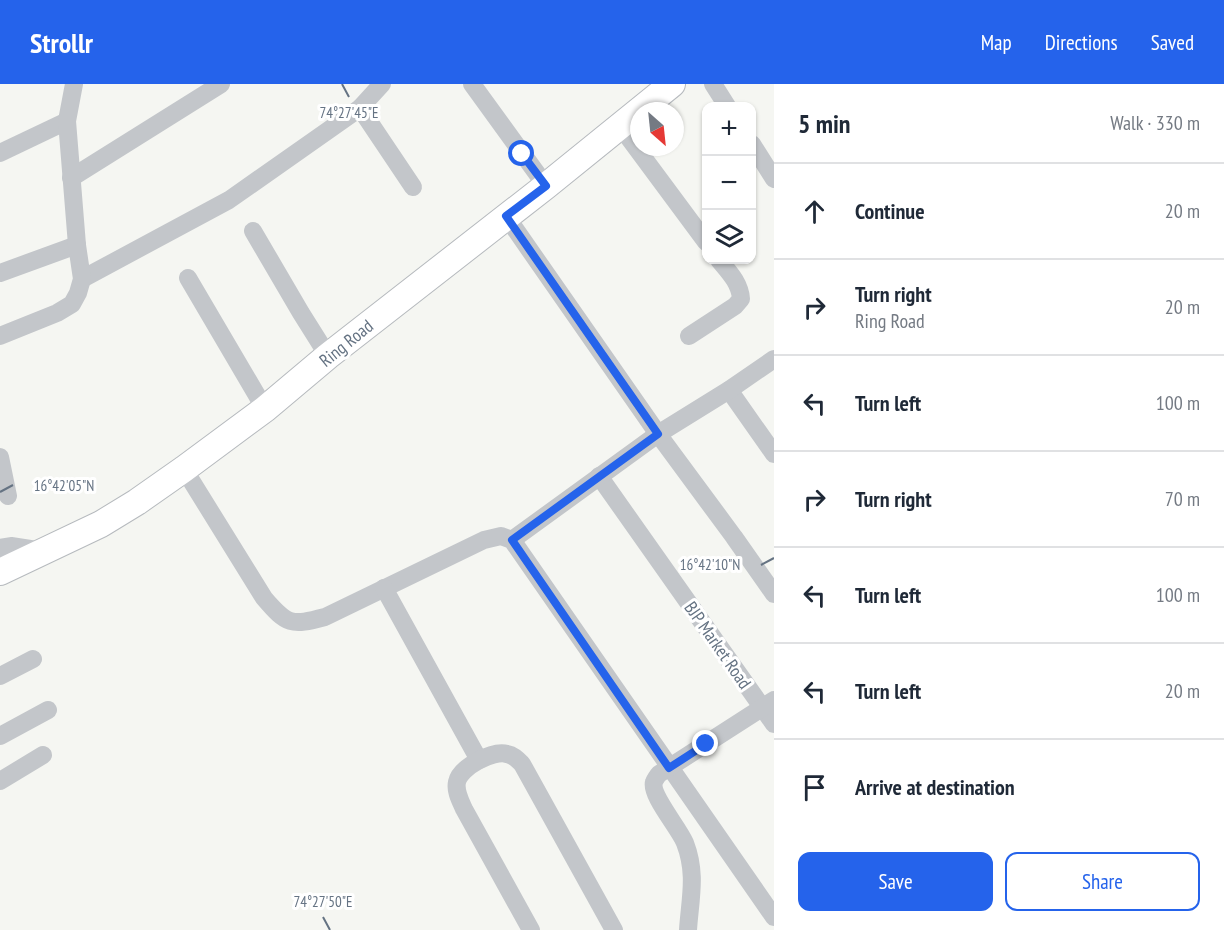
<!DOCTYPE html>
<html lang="en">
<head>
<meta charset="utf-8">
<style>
	body { margin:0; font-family:"PT Sans Narrow",sans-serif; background:#f6f6f7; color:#1f2937 }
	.controls { position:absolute; right:18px; top:18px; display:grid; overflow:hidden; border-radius:12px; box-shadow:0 2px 4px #0004 }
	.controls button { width:54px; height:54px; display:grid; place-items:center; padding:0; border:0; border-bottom:2px solid #e0e1e3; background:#fff; color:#1f2937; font:30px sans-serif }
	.compass { position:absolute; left:630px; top:18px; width:54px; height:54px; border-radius:50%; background:#fff; box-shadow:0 2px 4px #0004; rotate:153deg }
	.stop { position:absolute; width:18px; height:18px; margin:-14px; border:4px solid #2563eb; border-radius:50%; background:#fff }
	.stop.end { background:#2563eb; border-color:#fff; box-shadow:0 2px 6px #0008 }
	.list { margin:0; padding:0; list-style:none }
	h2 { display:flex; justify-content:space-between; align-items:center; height:78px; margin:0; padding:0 24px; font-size:26px }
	h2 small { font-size:20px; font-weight:400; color:#747a83 }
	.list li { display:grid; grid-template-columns:39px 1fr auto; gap:18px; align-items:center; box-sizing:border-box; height:96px; padding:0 24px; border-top:2px solid #e0e1e3 }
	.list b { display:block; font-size:22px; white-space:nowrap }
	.list p { margin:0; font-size:20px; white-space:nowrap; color:#747a83 }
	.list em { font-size:20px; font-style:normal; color:#747a83 }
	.actions { display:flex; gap:12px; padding:18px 24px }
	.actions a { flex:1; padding:14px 0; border:2px solid #2563eb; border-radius:12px; text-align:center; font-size:21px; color:#2563eb }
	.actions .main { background:#2563eb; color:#fff }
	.icon { flex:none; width:33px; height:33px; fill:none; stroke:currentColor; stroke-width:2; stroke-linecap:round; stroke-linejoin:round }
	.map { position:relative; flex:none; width:774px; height:846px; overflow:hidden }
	header { display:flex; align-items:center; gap:36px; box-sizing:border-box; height:84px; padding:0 30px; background:#2563eb; color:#fff }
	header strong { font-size:28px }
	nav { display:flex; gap:33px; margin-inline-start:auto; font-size:21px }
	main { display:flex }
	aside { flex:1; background:#fff }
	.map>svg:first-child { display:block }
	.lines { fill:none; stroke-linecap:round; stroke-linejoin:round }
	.secondary-casing { stroke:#b6babe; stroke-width:28 }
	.street { stroke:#c3c6ca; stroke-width:18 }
	.secondary { stroke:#fff; stroke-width:26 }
	.route { stroke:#2563eb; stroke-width:8 }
	.ticks { fill:none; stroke:#657383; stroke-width:2 }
	.labels { text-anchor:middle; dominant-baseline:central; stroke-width:6; stroke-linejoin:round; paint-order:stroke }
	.street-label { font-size:18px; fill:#657383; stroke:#fff }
	.ticks-label { font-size:15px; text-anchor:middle; fill:#657383; stroke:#fff; stroke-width:6; stroke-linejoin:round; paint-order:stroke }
</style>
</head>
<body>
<header>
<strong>Strollr</strong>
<nav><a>Map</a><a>Directions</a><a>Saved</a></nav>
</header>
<main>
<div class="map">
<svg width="774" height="846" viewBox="0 0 774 846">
	<rect width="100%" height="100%" fill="#f5f6f2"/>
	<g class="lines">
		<!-- secondary casing -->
		<g class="secondary-casing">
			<polyline id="secondary" points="0,488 101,440 137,418 184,385 265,325 328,272 546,102 672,0"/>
		</g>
		<!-- street -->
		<g class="street">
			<polyline points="472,0 546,102"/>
			<polyline points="713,0 727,22"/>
			<polyline points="360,24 413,103"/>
			<polyline points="620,42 706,158"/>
			<polyline points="752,60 774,95"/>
			<polyline points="0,69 67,37"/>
			<polyline points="71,94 221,0"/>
			<polyline points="506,132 658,350 734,453 774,510"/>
			<polyline points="253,147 301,229 328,272"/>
			<polyline points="0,189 77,161"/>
			<polyline points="188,194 265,325"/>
			<polyline points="82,195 229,116 360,24 382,0"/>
			<polyline points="0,252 57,229 72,220 78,209 82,195 77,161 67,37 74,0"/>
			<path d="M689 252 735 222 741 215C740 199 729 188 719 176"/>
			<polyline points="729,306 774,370"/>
			<polyline points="0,373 8,412"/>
			<path d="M184 385 264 514C287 541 291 542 325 533L484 456 501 452 512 456 774 833"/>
			<polyline points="599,392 774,640"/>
			<polyline points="512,456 658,350 729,306 774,275"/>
			<polyline points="0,464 11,462 43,467"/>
			<polyline points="384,504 479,676"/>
			<polyline points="0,592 33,575"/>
			<polyline points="0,652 48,626"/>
			<polyline points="0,697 43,671"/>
			<path d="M531 846 464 725C460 716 455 707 457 698 460 683 493 666 507 670 514 671 518 676 522 680L614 846"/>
			<path d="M688 846C690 815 697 790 685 759 679 744 650 711 654 698 654 697 658 691 659 690L774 616"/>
		</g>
		<!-- secondary -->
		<use href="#secondary" class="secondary"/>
	</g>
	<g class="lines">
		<!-- route -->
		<polyline class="route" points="522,70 546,102 506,132 658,350 512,456 669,684 706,660"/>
	</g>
	<!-- ticks -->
	<path class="ticks" d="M342 0 349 13M0 408 13 401M761 481 774 474M323 833 330 846"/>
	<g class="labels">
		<!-- street labels -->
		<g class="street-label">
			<text transform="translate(346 259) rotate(-39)">Ring Road</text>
			<text transform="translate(718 561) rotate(55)">BJP Market Road</text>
		</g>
	</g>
	<g class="ticks-label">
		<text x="349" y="34">74°27'45"E</text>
		<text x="64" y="407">16°42'05"N</text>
		<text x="710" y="486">16°42'10"N</text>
		<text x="323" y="823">74°27'50"E</text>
	</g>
</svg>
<div class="controls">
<button>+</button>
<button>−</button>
<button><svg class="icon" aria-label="layers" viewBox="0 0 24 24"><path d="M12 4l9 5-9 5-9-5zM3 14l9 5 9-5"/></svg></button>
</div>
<svg class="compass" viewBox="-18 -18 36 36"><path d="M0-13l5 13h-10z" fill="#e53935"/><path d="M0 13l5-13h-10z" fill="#747a83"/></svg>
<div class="stop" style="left:522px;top:70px"></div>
<div class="stop end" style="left:706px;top:660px"></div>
</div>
<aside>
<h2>5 min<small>Walk · 330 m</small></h2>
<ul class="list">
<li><svg class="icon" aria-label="ahead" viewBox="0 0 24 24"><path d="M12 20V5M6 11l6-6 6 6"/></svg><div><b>Continue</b></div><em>20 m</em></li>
<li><svg class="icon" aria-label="right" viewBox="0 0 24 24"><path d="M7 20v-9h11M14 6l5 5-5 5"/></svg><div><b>Turn right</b><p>Ring Road</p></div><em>20 m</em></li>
<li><svg class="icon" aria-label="left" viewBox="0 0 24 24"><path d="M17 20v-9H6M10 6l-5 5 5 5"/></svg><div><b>Turn left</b></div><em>100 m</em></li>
<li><svg class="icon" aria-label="right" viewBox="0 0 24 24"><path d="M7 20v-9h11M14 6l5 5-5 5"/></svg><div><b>Turn right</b></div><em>70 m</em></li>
<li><svg class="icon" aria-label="left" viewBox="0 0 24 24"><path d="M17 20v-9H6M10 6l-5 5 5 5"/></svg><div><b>Turn left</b></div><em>100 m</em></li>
<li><svg class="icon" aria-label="left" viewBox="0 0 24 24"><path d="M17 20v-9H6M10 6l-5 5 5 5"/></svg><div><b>Turn left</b></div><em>20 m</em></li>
<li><svg class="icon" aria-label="arrive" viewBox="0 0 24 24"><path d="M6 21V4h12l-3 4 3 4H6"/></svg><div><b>Arrive at destination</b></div></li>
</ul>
<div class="actions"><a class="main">Save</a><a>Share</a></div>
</aside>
</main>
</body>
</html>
